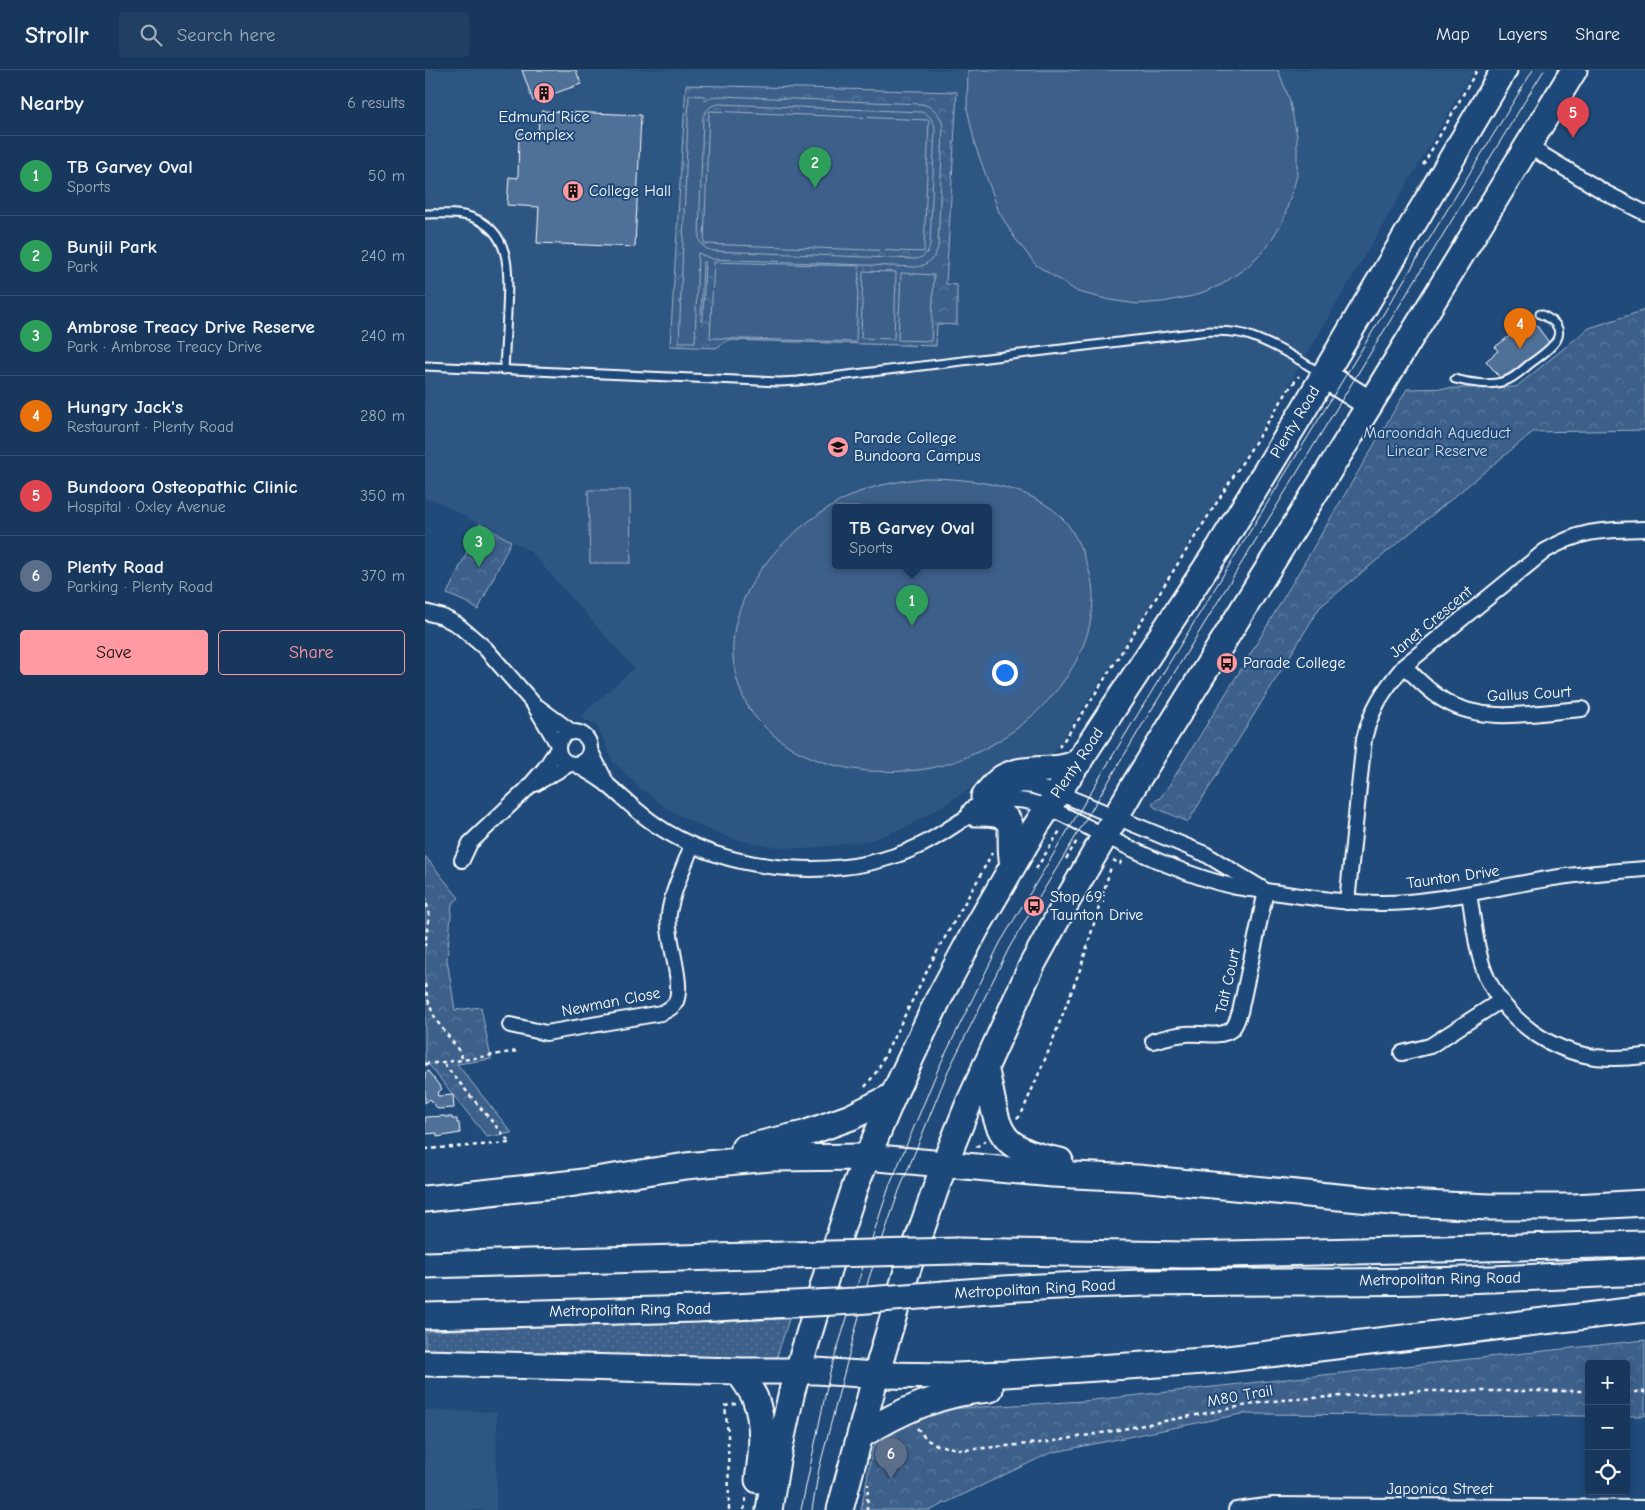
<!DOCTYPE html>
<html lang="en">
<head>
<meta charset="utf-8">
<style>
	body { margin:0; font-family:"Comic Neue",sans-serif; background:#203f62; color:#f1f3f6 }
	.controls { position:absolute; right:15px; bottom:15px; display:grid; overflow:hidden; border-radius:5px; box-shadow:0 2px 8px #0003 }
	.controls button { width:45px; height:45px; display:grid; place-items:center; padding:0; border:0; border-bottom:1px solid #365272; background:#17385c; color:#f1f3f6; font:25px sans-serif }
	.you { position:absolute; left:579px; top:602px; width:18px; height:18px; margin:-12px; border:4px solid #fff; border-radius:50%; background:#1a73e8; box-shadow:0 0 0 8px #1a73e833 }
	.badge { display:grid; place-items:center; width:32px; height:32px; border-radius:50%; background:#ff9aa2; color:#fff; font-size:16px; font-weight:700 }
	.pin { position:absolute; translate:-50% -41px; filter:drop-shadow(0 1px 2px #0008) }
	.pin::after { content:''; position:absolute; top:26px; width:18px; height:15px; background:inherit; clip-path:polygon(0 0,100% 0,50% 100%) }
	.popup { position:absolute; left:407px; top:434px; width:160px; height:65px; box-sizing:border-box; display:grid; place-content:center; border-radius:5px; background:#17385c; filter:drop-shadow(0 1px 4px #0005); font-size:16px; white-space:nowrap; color:#9eacbb }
	.popup b { font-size:19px; color:#f1f3f6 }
	.popup::after { content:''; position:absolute; left:50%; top:100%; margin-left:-10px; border:10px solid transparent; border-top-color:#17385c }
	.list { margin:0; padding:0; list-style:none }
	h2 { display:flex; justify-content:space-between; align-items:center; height:65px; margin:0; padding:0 20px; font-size:21px }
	h2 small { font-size:16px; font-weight:400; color:#9eacbb }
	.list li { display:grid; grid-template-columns:32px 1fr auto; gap:15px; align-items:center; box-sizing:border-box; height:80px; padding:0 20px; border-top:1px solid #365272 }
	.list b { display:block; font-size:19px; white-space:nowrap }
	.list p { margin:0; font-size:16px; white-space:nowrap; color:#9eacbb }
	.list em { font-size:16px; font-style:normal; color:#9eacbb }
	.actions { display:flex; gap:10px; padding:15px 20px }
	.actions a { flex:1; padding:11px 0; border:1px solid #ff9aa2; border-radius:5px; text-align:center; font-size:18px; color:#ff9aa2 }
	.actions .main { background:#ff9aa2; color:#111 }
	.icon { flex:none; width:28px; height:28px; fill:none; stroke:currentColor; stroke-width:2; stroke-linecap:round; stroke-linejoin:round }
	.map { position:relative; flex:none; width:1220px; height:1440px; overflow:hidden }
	header { display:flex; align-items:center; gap:30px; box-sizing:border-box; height:70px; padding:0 25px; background:#17385c; border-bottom:1px solid #365272 }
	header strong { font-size:24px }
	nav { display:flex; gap:28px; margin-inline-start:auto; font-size:18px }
	.search { width:350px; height:45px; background:#203f62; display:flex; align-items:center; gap:12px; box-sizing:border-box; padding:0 18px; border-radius:5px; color:#9eacbb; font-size:19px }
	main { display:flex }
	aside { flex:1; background:#17385c }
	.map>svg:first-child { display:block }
	.built { fill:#2e5683; fill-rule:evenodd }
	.grass { fill:url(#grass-dots); stroke:#9eb0c5 }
	.park { fill:url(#park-crowns); stroke:#9eb0c5 }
	.pitch { fill:#3c618b; stroke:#9eb0c5; fill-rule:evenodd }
	.building { fill:#507197; stroke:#fff }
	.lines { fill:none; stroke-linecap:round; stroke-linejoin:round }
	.lane-casing { stroke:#fff; stroke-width:11 }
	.street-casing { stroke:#fff; stroke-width:18 }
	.highway-casing { stroke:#fff; stroke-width:29 }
	.path { stroke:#fff; stroke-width:2.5; stroke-dasharray:4 4; stroke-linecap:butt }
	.lane { stroke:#1f4a7a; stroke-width:7 }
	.street { stroke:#1f4a7a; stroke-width:14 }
	.highway { stroke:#1f4a7a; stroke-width:25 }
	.tram { stroke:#fff; stroke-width:1 }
	.highway-bridge-casing { stroke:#fff; stroke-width:29; stroke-linecap:butt }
	.highway-bridge { stroke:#1f4a7a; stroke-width:25 }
	.labels { text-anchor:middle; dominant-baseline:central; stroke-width:4; stroke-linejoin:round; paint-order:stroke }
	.poi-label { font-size:16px; fill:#fff; stroke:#1f4a7a; text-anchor:start }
	.street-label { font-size:16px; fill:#fff; stroke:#1f4a7a }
	.park-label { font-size:16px; fill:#d8dfe8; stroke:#1f4a7a }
</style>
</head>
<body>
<header>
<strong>Strollr</strong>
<div class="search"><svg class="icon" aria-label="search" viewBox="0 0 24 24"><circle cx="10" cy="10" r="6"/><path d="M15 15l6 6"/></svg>Search here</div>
<nav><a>Map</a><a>Layers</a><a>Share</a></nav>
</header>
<main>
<aside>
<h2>Nearby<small>6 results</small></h2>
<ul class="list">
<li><span class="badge" style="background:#2e9e5b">1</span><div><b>TB Garvey Oval</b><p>Sports</p></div><em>50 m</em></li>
<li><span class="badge" style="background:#2e9e5b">2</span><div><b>Bunjil Park</b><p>Park</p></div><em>240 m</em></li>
<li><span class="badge" style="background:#2e9e5b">3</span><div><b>Ambrose Treacy Drive Reserve</b><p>Park · Ambrose Treacy Drive</p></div><em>240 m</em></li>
<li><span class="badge" style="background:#e8710a">4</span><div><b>Hungry Jack's</b><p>Restaurant · Plenty Road</p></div><em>280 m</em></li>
<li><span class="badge" style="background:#e0444e">5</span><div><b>Bundoora Osteopathic Clinic</b><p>Hospital · Oxley Avenue</p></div><em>350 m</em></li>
<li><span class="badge" style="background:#5c6f8a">6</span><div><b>Plenty Road</b><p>Parking · Plenty Road</p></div><em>370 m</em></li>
</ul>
<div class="actions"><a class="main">Save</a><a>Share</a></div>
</aside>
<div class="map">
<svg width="1220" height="1440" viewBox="0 0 1220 1440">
	<defs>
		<pattern id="grass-dots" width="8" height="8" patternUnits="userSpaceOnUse" patternTransform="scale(1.25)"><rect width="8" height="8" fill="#3c618b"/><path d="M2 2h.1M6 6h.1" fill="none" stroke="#59799c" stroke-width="1.8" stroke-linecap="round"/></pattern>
		<pattern id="park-crowns" width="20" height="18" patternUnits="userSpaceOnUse" patternTransform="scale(1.25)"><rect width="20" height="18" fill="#3c618b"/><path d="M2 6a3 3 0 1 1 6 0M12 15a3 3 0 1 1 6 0" fill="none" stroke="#59799c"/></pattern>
	</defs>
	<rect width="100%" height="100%" fill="#1f4a7a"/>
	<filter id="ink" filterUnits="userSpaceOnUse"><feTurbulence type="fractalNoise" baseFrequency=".02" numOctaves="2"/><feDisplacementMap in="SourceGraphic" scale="10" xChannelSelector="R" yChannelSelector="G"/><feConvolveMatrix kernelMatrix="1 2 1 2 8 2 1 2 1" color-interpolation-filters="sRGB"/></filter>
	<g filter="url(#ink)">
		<!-- built -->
		<g class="built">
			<path d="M0 0H1049L858 325 706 565 629 682 620 688 577 699 484 756 447 770 381 779 342 776 309 769 279 758 243 739 215 718 188 691 172 656 155 647 209 598 105 481 8 429 0 430ZM411 437H563V495H411Z"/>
			<polygon points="0,1340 72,1342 71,1440 0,1440"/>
		</g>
		<!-- grass -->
		<polygon class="grass" points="364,1249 350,1293 0,1285 0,1261"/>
		<!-- park -->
		<g class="park">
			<polygon points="261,15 532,22 521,214 532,215 532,255 512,254 511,276 303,270 291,278 245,276"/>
			<polygon points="1220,240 1220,360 1108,362 895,537 763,752 729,737 727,733 735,728 743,717 826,583 982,319 1091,317 1164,258"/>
			<polygon points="55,454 86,471 53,540 43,533 22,524"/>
			<polygon points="0,786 34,828 27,834 22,889 30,940 56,937 66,989 32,994 87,1063 62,1067 4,995 0,996"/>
			<polygon points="1220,1270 1220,1346 1201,1346 1201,1294 1164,1294 1164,1346 816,1344 625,1383 506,1440 436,1440 448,1377 503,1340 659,1331"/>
		</g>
		<!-- pitch -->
		<g class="pitch">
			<polygon points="543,0 853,0 864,28 872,66 872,106 858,151 842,177 822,197 796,215 768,226 738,232 712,234 685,230 653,222 611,195 589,167 574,142 550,75 542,38"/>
			<path d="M264 25 279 26 280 31 287 27 295 26 497 34C509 37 517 45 518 58L513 177C510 188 503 195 491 197L287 189 273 183 270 272H254ZM294 34 497 42C504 45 508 49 510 57L505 174C504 182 499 188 490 189L290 181C281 180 275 176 274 167L278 47C281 39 286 35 294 34Z"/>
			<polygon points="284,41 504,50 499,182 279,174"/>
			<polygon points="278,192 280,192 278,251 276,251"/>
			<polygon points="289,192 434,196 431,272 285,268"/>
			<polygon points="438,201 471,202 469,269 436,268"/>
			<polygon points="476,203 509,205 506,271 473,270"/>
			<path d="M499 408C543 408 608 415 639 450 647 459 652 470 657 481 663 496 668 510 668 526 668 607 589 677 515 696 493 702 467 702 443 701 403 697 365 684 337 654 324 642 317 627 312 610 289 528 364 452 434 422 455 414 477 411 499 408ZM411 437H563V495H411Z"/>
			<polygon points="163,420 205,420 206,493 165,493"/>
		</g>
		<!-- building -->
		<g class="building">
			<polygon points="97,0 151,0 156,14 108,31"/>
			<polygon points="117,41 216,45 210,177 112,173 114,137 82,135 84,107 93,108 94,63 113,64 114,50 117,50"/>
			<polygon points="1107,249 1125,274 1077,310 1061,291 1073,281 1070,277"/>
			<polygon points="3,1001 17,1019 12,1023 13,1026 28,1025 29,1038 13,1039 5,1029 0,1033 0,1003"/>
			<polygon points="20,1046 20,1047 27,1047 27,1049 32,1049 32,1053 34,1053 35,1063 12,1067 12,1063 0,1064 0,1047"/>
		</g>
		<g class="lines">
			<!-- lane casing -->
			<g class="lane-casing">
				<g id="lane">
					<path d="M0 144C14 144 32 142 46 147 89 162 83 206 82 243 81 262 80 281 79 300"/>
					<path d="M0 296 354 312 373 311 784 261C796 261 807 261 819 264 846 272 872 289 896 303"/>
					<path d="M1030 309C1044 313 1066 316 1080 311 1090 308 1098 299 1106 293 1126 279 1152 260 1115 244"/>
				</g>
			</g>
			<!-- street casing -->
			<g class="street-casing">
				<g id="street">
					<polyline points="1103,76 1179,122 1220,143"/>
					<polyline points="0,542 18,547 33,555 60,578 108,633 133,675"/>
					<path d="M979 596C992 608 1004 622 1020 631 1061 655 1112 642 1157 639"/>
					<polyline points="113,637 147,662"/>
					<circle cx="149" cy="678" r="16"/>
					<polyline points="165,680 182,714"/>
					<path d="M150 694C161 701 174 707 184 716 203 732 219 749 242 762 313 804 419 812 494 776 524 763 557 729 591 730 618 730 655 754 680 766 721 786 763 806 807 816 818 819 830 819 841 821 889 828 934 836 983 832 1034 828 1084 814 1135 807 1163 803 1192 801 1220 799"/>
					<polyline points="110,714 145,694"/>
					<polyline points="569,724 596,715 608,716 643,727 780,784 838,819"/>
					<polyline points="37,790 45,773 101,720 120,698 132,680"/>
					<path d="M1044 824C1049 852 1051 884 1063 910 1084 952 1124 980 1170 987 1187 989 1204 988 1220 986"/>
					<path d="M922 832 939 669C947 637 958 621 979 596L1120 481C1157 459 1179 460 1220 459"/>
					<path d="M85 955 121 963 236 943C241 941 245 939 249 935 262 918 240 867 244 844 247 821 259 797 267 775"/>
					<path d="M728 971C739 968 749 965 760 964 773 962 795 969 807 959 811 955 813 947 815 942L841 821"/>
					<polyline points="977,983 1005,976 1075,931"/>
					<polyline points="811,1440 848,1435 1220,1438"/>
				</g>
			</g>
			<!-- highway casing -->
			<g class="highway-casing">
				<g id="highway">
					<polyline points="899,305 945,334"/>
					<path d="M559 727C565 720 572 710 581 706 604 695 632 704 654 692"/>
					<path d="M550 743C600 742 581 759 588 795"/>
					<path d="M560 997C575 1057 565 1078 635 1091"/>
					<polyline points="319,1078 379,1064 426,1047 468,1026"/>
					<polyline points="0,1129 150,1113 261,1096 345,1088 442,1087 628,1104 713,1108 977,1133 1065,1137 1149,1137 1220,1133"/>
					<polyline points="532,1181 762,1185 1220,1174"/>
					<polyline points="0,1195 362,1185"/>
					<path d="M519 1224C677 1208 838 1214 998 1211 1072 1210 1146 1205 1220 1202"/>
					<polyline points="0,1246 272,1239 347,1235"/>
					<polyline points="0,1293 313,1301 391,1301 451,1305 530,1306 580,1304 794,1290 1220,1239"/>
					<path d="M313 1301C319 1310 326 1319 330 1328 340 1355 337 1383 333 1410"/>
					<path d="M435 1366C475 1341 517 1322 565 1319"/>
					<polyline points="344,1440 352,1390 367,1321 403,1200 431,1114 468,1026 513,930 551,859 611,756 794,478 879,339 1079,0"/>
					<polyline points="415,1440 451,1305 481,1204 519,1095 544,1033 607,895 641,833 708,717 945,334 1149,0"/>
				</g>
			</g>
			<!-- path -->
			<g class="path">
				<polyline points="998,95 1052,0"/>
				<polyline points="634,677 656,646 864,319 874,306"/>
				<polyline points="641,789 653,769"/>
				<polyline points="688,790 695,794 697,789"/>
				<polyline points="611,799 636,759"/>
				<polyline points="0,826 4,845 0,876"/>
				<path d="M0 914C2 929 6 942 14 954 23 967 33 976 38 990L92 981"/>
				<polyline points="0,994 38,990"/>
				<polyline points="440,1017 452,1001 510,885 555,806 567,783"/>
				<polyline points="592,1049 596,1045 624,980 656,897 686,797"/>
				<polyline points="551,1077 561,1070"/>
				<polyline points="0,1079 85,1073 18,993"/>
				<polyline points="1201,1322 1220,1322"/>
				<polyline points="492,1358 502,1370 512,1375 539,1380 624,1372 688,1361 828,1334 856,1330 996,1321 1164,1321"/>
				<polyline points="304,1440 303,1365 300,1336 311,1334"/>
				<polyline points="319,1440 322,1424"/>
				<polyline points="442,1440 443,1414"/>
			</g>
			<!-- lane -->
			<use href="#lane" class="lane"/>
			<!-- street -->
			<use href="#street" class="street"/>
			<!-- highway -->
			<use href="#highway" class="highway"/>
			<!-- tram -->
			<g class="tram">
				<polyline points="376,1440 405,1302 449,1162 464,1117 514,997 575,873 708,652 1108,0"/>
				<polyline points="387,1440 394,1399 444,1208 474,1121 499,1060 523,1001 553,941 584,878 716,657 1119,0"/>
			</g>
			<!-- highway-bridge casing -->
			<g class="highway-bridge-casing">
				<g id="highway-bridge">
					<polyline points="362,1185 532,1181"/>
					<polyline points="347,1235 430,1231 519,1224"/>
				</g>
			</g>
			<!-- highway-bridge -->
			<use href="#highway-bridge" class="highway-bridge"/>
		</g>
	</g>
	<!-- icons -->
	<defs>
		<g id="building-disc" transform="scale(1.125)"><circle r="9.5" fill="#ff9aa2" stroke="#1f4a7a"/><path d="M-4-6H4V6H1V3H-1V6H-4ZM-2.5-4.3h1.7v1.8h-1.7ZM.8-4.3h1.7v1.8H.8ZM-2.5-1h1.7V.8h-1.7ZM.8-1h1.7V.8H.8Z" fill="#111"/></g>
		<g id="school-disc" transform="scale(1.125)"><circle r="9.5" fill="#ff9aa2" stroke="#1f4a7a"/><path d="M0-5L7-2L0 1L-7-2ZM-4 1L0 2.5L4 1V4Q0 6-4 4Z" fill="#111"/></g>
		<g id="bus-disc" transform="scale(1.125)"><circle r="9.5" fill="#ff9aa2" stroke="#1f4a7a"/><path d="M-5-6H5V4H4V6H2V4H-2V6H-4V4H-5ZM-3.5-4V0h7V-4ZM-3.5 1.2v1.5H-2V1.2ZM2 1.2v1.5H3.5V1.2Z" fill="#111"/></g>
	</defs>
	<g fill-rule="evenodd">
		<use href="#building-disc" x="119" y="23"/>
		<use href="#building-disc" x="148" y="121"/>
		<use href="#school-disc" x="413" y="377"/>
		<use href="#bus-disc" x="802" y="593"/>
		<use href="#bus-disc" x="609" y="836"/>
	</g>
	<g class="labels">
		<!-- poi labels -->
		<g class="poi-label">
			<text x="119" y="47" text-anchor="middle">Edmund Rice<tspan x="119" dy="18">Complex</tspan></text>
			<text x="164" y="121">College Hall</text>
			<text x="429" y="368">Parade College<tspan x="429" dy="18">Bundoora Campus</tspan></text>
			<text x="818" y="593">Parade College</text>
			<text x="625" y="827">Stop 69:<tspan x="625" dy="18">Taunton Drive</tspan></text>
		</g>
		<!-- street labels -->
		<g class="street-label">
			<text transform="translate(870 352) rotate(-59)">Plenty Road</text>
			<text transform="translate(1006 552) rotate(-40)">Janet Crescent</text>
			<text transform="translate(1104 624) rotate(-3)">Gallus Court</text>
			<text transform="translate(652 693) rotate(-56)">Plenty Road</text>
			<text transform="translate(1028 807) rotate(-8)">Taunton Drive</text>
			<text transform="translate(803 911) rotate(-77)">Tait Court</text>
			<text transform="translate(186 932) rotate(-11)">Newman Close</text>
			<text transform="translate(1015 1209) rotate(-1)">Metropolitan Ring Road</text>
			<text transform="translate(610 1219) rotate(-3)">Metropolitan Ring Road</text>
			<text transform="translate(205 1240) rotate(-1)">Metropolitan Ring Road</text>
			<text transform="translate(815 1326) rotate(-10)">M80 Trail</text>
			<text x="1015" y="1419">Japonica Street</text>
		</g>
		<!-- park labels -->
		<g class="park-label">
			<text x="1012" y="363">Maroondah Aqueduct<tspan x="1012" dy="18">Linear Reserve</tspan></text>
		</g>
	</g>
</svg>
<div class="controls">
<button>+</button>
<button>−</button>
<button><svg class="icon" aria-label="locate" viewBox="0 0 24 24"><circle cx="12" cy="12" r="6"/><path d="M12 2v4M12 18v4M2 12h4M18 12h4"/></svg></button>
</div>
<div class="you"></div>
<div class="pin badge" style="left:487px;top:556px;background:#2e9e5b">1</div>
<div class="popup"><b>TB Garvey Oval</b>Sports</div>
<div class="pin badge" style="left:390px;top:118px;background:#2e9e5b">2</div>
<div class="pin badge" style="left:54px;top:497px;background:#2e9e5b">3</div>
<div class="pin badge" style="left:1095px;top:279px;background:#e8710a">4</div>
<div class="pin badge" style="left:1148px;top:68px;background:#e0444e">5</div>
<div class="pin badge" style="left:466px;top:1409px;background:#5c6f8a">6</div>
</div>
</main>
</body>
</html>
